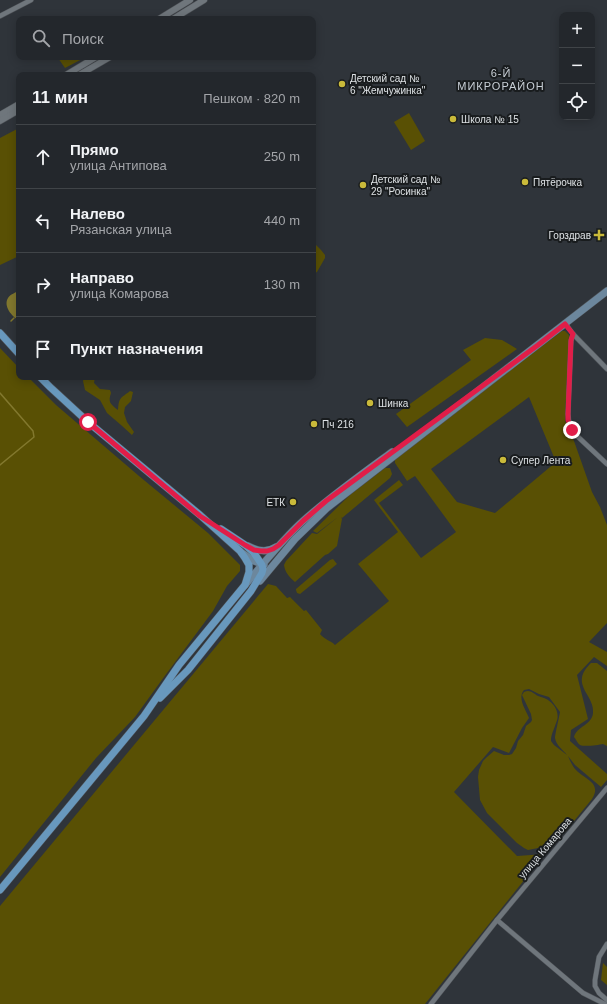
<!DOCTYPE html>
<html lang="ru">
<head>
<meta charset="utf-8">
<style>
	body { margin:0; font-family:Helvetica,sans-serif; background:#2f3338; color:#f1f3f6 }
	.controls { position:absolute; right:12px; top:12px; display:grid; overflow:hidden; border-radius:8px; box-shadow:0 2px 10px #0003 }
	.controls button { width:36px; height:36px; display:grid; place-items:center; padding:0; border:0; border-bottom:1px solid #404448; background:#23272c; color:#f1f3f6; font:20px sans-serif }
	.stop { position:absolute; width:12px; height:12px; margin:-9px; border:3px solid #e11d48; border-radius:50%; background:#fff }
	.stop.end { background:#e11d48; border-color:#fff; box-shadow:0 1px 4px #0008 }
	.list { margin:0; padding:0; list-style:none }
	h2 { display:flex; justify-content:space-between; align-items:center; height:52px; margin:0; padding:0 16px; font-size:17px }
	h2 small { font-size:13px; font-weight:400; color:#a3a5a9 }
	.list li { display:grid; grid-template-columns:26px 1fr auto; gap:12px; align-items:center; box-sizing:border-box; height:64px; padding:0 16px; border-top:1px solid #404448 }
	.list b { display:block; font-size:15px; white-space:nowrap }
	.list p { margin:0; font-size:13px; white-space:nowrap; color:#a3a5a9 }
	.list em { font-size:13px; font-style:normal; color:#a3a5a9 }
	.icon { flex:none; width:22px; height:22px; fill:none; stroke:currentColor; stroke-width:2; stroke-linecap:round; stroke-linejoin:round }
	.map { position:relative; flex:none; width:607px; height:1004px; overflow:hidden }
	.search { position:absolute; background:#23272c; box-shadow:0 2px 10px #0003; left:16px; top:16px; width:300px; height:44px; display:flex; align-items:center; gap:10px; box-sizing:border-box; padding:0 14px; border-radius:8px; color:#a3a5a9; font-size:15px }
	.panel { position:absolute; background:#23272c; box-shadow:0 2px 10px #0003; left:16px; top:72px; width:300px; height:308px; border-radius:8px }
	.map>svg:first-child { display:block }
	.green { fill:#595004; fill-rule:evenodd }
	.water { fill:#82782e }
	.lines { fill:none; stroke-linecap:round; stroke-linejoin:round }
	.stream { stroke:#82782e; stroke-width:1.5 }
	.minor-casing { stroke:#4f5358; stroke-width:5.5 }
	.tertiary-casing { stroke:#4f5358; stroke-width:7 }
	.secondary-casing { stroke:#4f5358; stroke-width:8 }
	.primary-casing { stroke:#4f5358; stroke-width:8 }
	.minor { stroke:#6f767c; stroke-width:4.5 }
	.tertiary { stroke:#6f767c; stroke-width:6 }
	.secondary { stroke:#6c879d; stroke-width:7 }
	.primary { stroke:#6898bd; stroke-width:7 }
	.route { stroke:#e11d48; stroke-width:5 }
	.poi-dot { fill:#caba3a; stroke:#191c1e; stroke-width:1.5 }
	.labels { text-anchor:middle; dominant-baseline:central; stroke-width:4; stroke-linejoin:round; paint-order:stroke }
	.poi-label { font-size:10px; fill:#dee2e5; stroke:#191c1e; text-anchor:start }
	.street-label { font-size:10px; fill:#dee2e5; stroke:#191c1e }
	.neighbourhood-label { font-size:11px; letter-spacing:1px; fill:#c8cfd6; stroke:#191c1e }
</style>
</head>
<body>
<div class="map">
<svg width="607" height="1004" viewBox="0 0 607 1004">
	<rect width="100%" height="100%" fill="#2f343a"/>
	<!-- green -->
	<g class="green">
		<polygon points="59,57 86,57 65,68 58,58"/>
		<polygon points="409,113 425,141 411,150 394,122"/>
		<polygon points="17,129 19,132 19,256 0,265 0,138"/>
		<polygon points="313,242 321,250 325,255 325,258 317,272 313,274 313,257 314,255 313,253"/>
		<path d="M562 331H565L569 335 565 420 567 427 574 441 592 492 600 507 607 525V623L589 642 607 652V666L594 657 577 675 588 719 571 730 570 741 607 774V780L601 787 575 765 568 756C570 761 573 767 576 770 586 780 602 783 592 799L565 832 559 837 553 838 548 844 538 848 528 850 524 848 517 843 487 813 480 800 478 777 479 770 483 761 487 757 494 751 504 755H509L512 754 516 748 518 741 523 735 526 726 531 722 532 720 531 714 522 695 524 692C530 689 533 693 538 696 540 697 542 697 544 698 554 702 561 713 556 723 554 730 551 734 551 741L554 745 567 755C563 750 556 745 555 738 555 735 559 718 560 712L549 697 539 694 529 689 524 690C517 698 526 710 529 718L522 728 509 753 493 747 454 792 517 856 545 854 425 1004H0V906L268 584 276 586 287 598 290 597 304 611 306 610 322 630 320 634C325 640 330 640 335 645L389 601 358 564 398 532 374 500 399 480 403 485 379 503 421 558 456 532 415 476 407 481 395 463V457ZM529 397 556 462 495 513 457 502 431 469Z"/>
		<polygon points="485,338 502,340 517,349 407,427 396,414 471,360 463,350"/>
		<polygon points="0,348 19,368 19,377 28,377 56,405 139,476 208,533 240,565 240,571 227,586 213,611 164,677 135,717 96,758 0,877"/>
		<path d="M84 377H95L94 383 100 389 110 390 111 393C108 402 110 404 118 410 119 397 120 399 130 391L133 392 131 401 125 407 124 413 127 422 134 432 132 435 121 425 107 413 100 400 85 390 83 381Z"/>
		<path d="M385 468H390L392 474 390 478 342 518 341 517 342 519 337 546 328 554 325 555 295 582C289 577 285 572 284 565L286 561 312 533 317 534 338 517 317 533 313 531 351 494Z"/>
		<polygon points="333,559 337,564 300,594 297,593 296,590 296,589 330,560"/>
		<path d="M591 663H597L607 671V746L603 744C598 745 585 747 580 745 577 743 576 739 574 737 577 726 592 725 593 713 595 697 574 687 585 670 587 667 589 665 591 663Z"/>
		<polygon points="603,963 607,967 607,985 601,980"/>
	</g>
	<!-- water -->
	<path class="water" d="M19 290V320C12 317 3 306 8 298 10 294 16 293 19 290Z"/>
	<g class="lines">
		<!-- stream -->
		<g class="stream">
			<polyline points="11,321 14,318"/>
			<polyline points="0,393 33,431 34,437 0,465"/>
		</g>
		<!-- minor casing -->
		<g class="minor-casing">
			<g id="minor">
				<polyline points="0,16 31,0"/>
				<polyline points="565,323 573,334 607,369"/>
				<path d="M573 334 571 341 568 414C568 422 571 428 576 435L607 464"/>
				<polyline points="497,920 583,993 605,1004"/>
				<polyline points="607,944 599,957 595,980 595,986 599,993 607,1000"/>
				<polyline points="431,1004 497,920 607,788"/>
			</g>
		</g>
		<!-- tertiary casing -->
		<g class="tertiary-casing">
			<g id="tertiary">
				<polyline points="159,19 190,0"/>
				<polyline points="173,19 204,0"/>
				<polyline points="66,75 96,57"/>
				<polyline points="79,75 110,57"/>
				<polyline points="0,115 19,104"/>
				<polyline points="0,121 19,110"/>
			</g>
		</g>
		<!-- secondary casing -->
		<g class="secondary-casing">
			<g id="secondary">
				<path d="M248 546C257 551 267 553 276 547"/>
				<polyline points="242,553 254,561 264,565"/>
				<polyline points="260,581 295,539 327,508 607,291"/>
				<path d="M245 585C264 563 282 540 303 521 331 496 362 474 392 452"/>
			</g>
		</g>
		<!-- primary casing -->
		<g class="primary-casing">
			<g id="primary">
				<polyline points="0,333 19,354"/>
				<polyline points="160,698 188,670 251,591 262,573 263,569 262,565 254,553 245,545 221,529"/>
				<polyline points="0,890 144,716 179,665 245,585 249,572 249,565 245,558 240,551 200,515 88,422 50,387 40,377"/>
			</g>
		</g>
		<!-- minor -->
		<use href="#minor" class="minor"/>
		<!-- tertiary -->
		<use href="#tertiary" class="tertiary"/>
		<!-- secondary -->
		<use href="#secondary" class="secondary"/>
		<!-- primary -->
		<use href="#primary" class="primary"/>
	</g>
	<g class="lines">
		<!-- route -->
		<polyline class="route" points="88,422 200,516 245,545 254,550 261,551 267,551 273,549 279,545 303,521 326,501 538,345 565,324 573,334 571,340 568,414 568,420 572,430"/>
	</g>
	<!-- markers -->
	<g class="poi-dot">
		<circle cx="342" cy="84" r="4"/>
		<circle cx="453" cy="119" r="4"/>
		<circle cx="525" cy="182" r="4"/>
		<circle cx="363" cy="185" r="4"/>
		<path d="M597 229h4v4h4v4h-4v4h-4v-4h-4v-4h4z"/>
		<circle cx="370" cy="403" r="4"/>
		<circle cx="314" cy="424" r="4"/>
		<circle cx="503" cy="460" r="4"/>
		<circle cx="293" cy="502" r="4"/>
	</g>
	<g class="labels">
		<!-- poi labels -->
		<g class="poi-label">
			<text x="350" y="78">Детский сад №<tspan x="350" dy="12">6 "Жемчужинка"</tspan></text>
			<text x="461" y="119">Школа № 15</text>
			<text x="371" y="179">Детский сад №<tspan x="371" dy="12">29 "Росинка"</tspan></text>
			<text x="533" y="182">Пятёрочка</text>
			<text x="591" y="235" text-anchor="end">Горздрав</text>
			<text x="378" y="403">Шинка</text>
			<text x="322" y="424">Пч 216</text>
			<text x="511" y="460">Супер Лента</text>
			<text x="285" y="502" text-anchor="end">ЕТК</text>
		</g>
		<!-- street labels -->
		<g class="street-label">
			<text transform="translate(545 848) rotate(-50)">улица Комарова</text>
		</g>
		<!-- neighbourhood labels -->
		<g class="neighbourhood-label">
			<text x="501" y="73">6-Й<tspan x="501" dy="13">МИКРОРАЙОН</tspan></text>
		</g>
	</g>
</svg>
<div class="controls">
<button>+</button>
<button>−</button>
<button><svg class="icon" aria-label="locate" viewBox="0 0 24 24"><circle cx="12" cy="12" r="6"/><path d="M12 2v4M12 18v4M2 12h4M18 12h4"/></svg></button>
</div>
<div class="stop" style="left:88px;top:422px"></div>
<div class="stop end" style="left:572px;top:430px"></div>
<div class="search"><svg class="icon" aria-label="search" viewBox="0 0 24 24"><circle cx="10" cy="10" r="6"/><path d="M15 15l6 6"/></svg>Поиск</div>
<section class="panel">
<h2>11 мин<small>Пешком · 820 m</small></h2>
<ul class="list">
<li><svg class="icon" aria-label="ahead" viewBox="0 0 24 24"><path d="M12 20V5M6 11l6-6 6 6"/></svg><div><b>Прямо</b><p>улица Антипова</p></div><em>250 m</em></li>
<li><svg class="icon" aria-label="left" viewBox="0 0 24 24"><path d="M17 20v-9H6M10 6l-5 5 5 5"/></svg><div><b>Налево</b><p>Рязанская улица</p></div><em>440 m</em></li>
<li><svg class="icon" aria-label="right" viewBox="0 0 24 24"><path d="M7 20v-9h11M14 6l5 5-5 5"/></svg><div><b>Направо</b><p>улица Комарова</p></div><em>130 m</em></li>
<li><svg class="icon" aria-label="arrive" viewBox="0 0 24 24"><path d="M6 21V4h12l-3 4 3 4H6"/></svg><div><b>Пункт назначения</b></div></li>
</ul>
</section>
</div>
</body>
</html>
